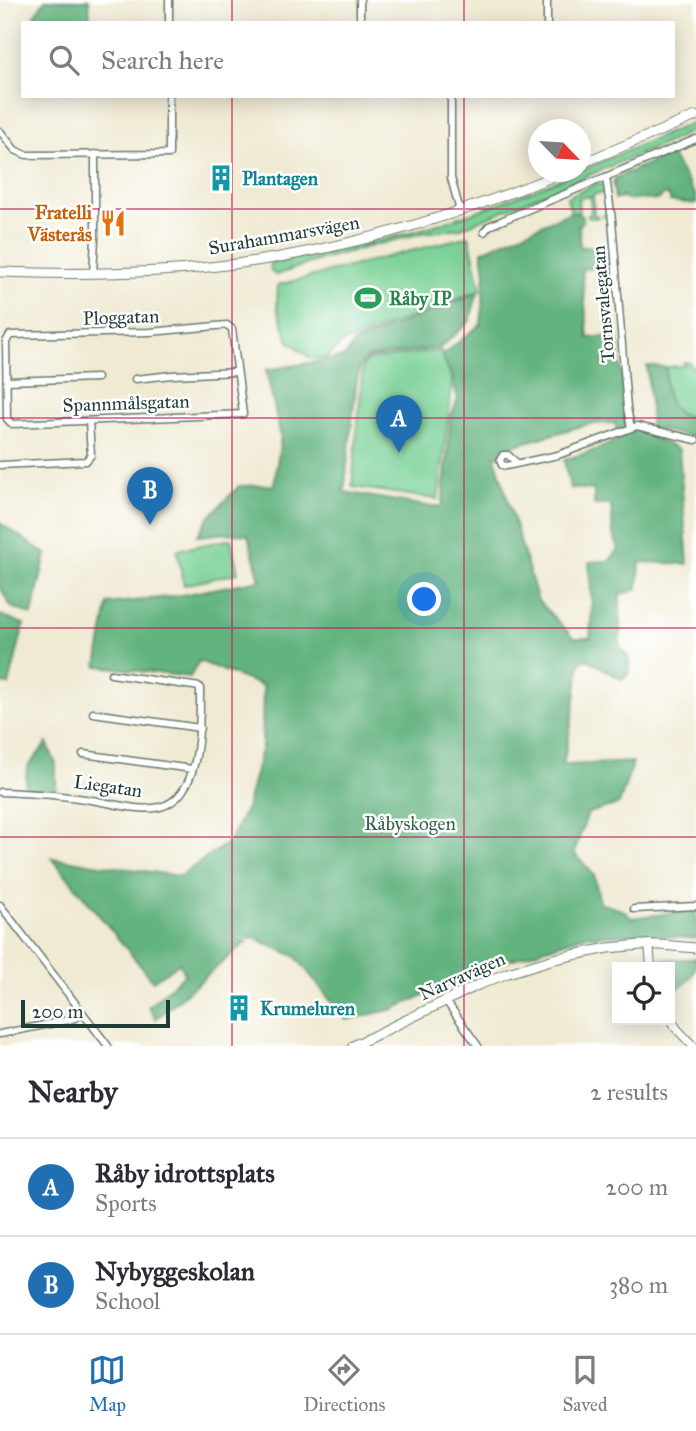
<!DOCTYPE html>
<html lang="en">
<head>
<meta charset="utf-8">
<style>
	body { margin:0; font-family:"IM FELL Great Primer",serif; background:#f2f2f3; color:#2b2b33 }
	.controls { position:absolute; right:21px; bottom:21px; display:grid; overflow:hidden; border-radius:0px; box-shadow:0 4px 18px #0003 }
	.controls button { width:63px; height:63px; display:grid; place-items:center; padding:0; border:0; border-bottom:2px solid #e1e1e2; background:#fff; color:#2b2b33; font:35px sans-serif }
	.compass { position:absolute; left:528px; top:119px; width:63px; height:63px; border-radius:50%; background:#fff; box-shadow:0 4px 18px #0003; rotate:115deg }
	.scale { position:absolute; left:21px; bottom:18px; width:149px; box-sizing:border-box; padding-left:7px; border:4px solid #1f3d34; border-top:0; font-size:19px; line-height:24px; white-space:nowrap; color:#1f3d34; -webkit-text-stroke:5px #fff; paint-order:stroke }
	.you { position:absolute; left:425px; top:600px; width:24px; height:24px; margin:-18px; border:5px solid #fff; border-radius:50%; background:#1a73e8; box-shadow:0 0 0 10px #1a73e833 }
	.badge { display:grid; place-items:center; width:46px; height:46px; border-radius:50%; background:#1f6fb2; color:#fff; font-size:23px; font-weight:700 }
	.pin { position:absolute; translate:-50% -58px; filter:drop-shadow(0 2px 4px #0008) }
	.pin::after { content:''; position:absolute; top:37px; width:24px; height:21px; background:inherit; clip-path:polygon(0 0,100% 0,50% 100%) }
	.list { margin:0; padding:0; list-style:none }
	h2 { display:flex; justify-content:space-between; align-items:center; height:91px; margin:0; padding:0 28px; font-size:30px }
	h2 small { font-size:23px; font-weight:400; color:#7c7c81 }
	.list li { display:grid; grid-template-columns:46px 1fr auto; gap:21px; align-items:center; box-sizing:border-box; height:98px; padding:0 28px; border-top:2px solid #e1e1e2 }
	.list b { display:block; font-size:26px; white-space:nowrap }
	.list p { margin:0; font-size:23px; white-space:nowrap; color:#7c7c81 }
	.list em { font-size:23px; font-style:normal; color:#7c7c81 }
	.icon { flex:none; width:38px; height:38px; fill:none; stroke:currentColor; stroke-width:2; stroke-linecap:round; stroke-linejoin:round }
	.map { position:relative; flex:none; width:696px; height:1046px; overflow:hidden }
	.search { position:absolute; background:#fff; box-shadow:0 4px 18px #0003; left:21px; right:21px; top:21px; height:77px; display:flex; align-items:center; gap:18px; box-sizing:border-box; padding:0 24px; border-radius:0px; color:#7c7c81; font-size:26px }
	.sheet { height:287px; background:#fff }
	nav { display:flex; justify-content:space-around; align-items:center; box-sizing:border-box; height:98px; border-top:2px solid #e1e1e2; background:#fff; font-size:19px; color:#7c7c81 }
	nav a { display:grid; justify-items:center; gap:4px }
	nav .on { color:#1f6fb2 }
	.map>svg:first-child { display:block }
	.green { fill:#7ad196; stroke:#4c8765; stroke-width:2 }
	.forest { fill:#63b37f; stroke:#41785a; stroke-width:2; fill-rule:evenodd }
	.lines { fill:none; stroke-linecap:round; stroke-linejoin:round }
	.minor-casing { stroke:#687a6c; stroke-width:9 }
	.tertiary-casing { stroke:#687a6c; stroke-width:10 }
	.secondary-casing { stroke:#687a6c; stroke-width:11 }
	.minor { stroke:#fff; stroke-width:6 }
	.tertiary { stroke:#fff; stroke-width:8 }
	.secondary { stroke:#fff; stroke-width:9 }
	.grid { fill:none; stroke:#c2185b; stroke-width:2; stroke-opacity:0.55 }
	.labels { text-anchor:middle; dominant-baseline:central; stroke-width:5; stroke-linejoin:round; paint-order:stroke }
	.culture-label { font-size:19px; font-weight:bold; fill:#0d838f; stroke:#fff; text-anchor:start }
	.food-label { font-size:19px; font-weight:bold; fill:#c56008; stroke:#fff; text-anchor:end }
	.street-label { font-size:19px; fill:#1f3d34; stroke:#fff }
	.leisure-label { font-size:19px; font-weight:bold; fill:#27864d; stroke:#fff; text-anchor:start }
	.park-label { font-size:19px; fill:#36624c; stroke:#fff }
</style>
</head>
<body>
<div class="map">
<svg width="696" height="1046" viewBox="0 0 696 1046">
	<rect width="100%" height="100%" fill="#fff"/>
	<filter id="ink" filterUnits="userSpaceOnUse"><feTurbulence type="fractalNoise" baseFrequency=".0143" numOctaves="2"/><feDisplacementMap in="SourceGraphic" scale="14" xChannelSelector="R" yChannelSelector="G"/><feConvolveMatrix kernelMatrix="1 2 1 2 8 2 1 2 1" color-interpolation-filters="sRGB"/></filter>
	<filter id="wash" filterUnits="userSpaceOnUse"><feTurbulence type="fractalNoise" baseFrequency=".00686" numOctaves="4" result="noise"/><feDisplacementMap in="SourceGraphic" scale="28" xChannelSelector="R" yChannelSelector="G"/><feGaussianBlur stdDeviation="1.57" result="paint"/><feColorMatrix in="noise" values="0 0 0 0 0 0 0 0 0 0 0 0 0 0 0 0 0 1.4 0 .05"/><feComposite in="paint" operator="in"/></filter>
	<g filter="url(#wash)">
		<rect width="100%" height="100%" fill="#f0ead3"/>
		<!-- green -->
		<g class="green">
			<path d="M696 121V127L678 138 461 228 422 233 321 259 276 275 271 271 270 263C330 252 390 240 448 221 533 193 613 157 696 121Z"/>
			<polygon points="598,183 605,186 609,216 604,217 603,215 607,215 605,193 594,194 593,196 594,215 598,216 597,218 590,218 588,217 588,215 591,214 590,196 578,198 579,216 571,212 567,197"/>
			<polygon points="469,236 481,290 340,344 327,358 310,358 289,341 277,307 278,285"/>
			<polygon points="440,350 452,378 451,395 438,499 352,487 363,366 369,360"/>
			<path d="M684 362 690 363 691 367 696 368V418C691 417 684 416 680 414 664 403 665 383 666 367L683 366Z"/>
			<polygon points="231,539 238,573 184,585 177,550"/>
		</g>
		<!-- forest -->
		<g class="forest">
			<polygon points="45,0 89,0 90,23 37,23 34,17"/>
			<polygon points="670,154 696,196 696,204 670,201 670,198 666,194 663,195 658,200 624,199 623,196 621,197 621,199 615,199 613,184 615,178"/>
			<path d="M571 212 583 215V221L579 225 580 247 596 246 606 255 607 267 582 269 588 338 618 336 626 425 679 450 688 564 640 562 638 589 620 595V646L628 657 630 671 623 680 587 659 580 663 573 714 563 765 633 762 619 804 588 813 574 853 594 875 600 903 625 911 631 918 696 910V939L643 934 583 936 468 974 394 1009 346 1020 295 956 252 937 156 1019 148 1007 185 974 179 963 153 981 52 858 180 876 230 841 246 809 262 746 263 686 199 661 190 677 97 666 108 604 176 596 260 580 248 535 228 533 197 536 208 518 239 486 274 485 281 437 266 370 345 357 354 342 478 293 469 322 441 347 367 358 360 366 356 386 344 492 427 506H442L451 417 458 399 452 377 442 355 481 324 485 273 482 251ZM615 423 620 439 598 449 564 460 570 488 594 490V505H610C615 515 610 524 613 534 615 541 618 543 618 551L609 561 589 562 592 607 590 638H574L538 601 495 457 508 447 589 424Z"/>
			<path d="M647 366 666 367C665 383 664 403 680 414 684 416 691 417 696 418V438L650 428V403Z"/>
			<polygon points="0,523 46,554 32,615 11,607 0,587"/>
			<polygon points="0,615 24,624 9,685 0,683"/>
			<polygon points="47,743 56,764 56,790 25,789 27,768"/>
			<path d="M696 958C696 976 687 986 670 992V967H659V959H688Z"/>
		</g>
	</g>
	<g filter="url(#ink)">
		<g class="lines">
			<!-- minor casing -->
			<g class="minor-casing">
				<g id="minor">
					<polyline points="360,0 360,23"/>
					<polyline points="547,0 547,23"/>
					<polyline points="169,23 169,0"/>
					<polyline points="451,96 451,178 460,211"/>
					<polyline points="0,131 15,150 26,155 169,154 169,96"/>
					<polyline points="606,177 612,220 627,408 631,428"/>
					<polyline points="484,232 489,226 696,139"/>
					<polyline points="93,273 95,239 95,154"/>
					<polygon points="227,325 232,329 243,414 12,424 7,419 6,342 10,335 150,332"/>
					<polyline points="135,379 172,375 237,372"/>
					<polyline points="7,381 97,378"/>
					<polyline points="517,463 508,455 503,455 500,460 502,465 506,466 558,455 637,426 696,440"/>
					<polyline points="0,465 86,461 91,455 89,421"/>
					<polyline points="93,713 200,728"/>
					<polyline points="83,754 192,769"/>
					<path d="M0 792C31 793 61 795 91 800 112 803 139 812 160 807 203 796 200 721 200 687L111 674"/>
					<polyline points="0,905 108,1046"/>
					<polyline points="634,909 696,906"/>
					<polyline points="446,1001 478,1046"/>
					<polyline points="0,1034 69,1020 75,1018 83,1013"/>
				</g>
			</g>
			<!-- tertiary casing -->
			<g class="tertiary-casing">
				<g id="tertiary">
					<polyline points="649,944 651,967"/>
					<polyline points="670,1017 676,1028 693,1046"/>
				</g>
			</g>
			<!-- secondary casing -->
			<g class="secondary-casing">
				<g id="secondary">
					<polyline points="580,164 696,116"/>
					<path d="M0 272C53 274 106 274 159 271 298 264 435 225 564 172"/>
					<polyline points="353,1046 478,985 508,973 554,959 608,948 641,945 661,945 696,948"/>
				</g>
			</g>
			<!-- minor -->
			<use href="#minor" class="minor"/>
			<!-- tertiary -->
			<use href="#tertiary" class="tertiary"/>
			<!-- secondary -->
			<use href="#secondary" class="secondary"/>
		</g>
	</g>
	<!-- grid -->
	<path class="grid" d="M232 0V23M464 0V23M232 96V1046M464 96V1046M0 209H696M0 418H696M0 628H696M0 837H696"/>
	<!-- icons -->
	<defs>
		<g id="building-bare" transform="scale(2.1)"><path d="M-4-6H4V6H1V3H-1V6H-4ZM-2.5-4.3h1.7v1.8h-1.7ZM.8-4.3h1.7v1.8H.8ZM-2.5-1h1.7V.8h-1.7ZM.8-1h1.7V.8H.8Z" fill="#0f9aa8" stroke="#fff" stroke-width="2.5" paint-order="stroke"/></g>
		<g id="restaurant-bare" transform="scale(2.1)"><path d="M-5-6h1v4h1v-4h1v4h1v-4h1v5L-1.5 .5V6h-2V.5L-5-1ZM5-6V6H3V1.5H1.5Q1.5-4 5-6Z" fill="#e8710a" stroke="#fff" stroke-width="2.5" paint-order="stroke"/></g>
		<g id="stadium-bare" transform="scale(2.1)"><path d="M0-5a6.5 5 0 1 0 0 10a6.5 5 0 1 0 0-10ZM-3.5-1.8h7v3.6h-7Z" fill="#2e9e5b" stroke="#fff" stroke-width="2.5" paint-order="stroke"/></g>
	</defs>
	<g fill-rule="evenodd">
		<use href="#building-bare" x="221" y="178"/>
		<use href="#restaurant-bare" x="113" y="223"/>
		<use href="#stadium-bare" x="368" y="298"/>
		<use href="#building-bare" x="239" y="1008"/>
	</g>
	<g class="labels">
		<!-- culture labels -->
		<g class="culture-label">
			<text x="242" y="178">Plantagen</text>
			<text x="260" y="1008">Krumeluren</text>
		</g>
		<!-- food labels -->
		<g class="food-label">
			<text x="92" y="212">Fratelli<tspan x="92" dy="22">Västerås</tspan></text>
		</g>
		<!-- street labels -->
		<g class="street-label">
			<text transform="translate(284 235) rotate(-10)">Surahammarsvägen</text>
			<text transform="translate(603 304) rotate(-95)">Tornsvalegatan</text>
			<text transform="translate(121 317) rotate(-2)">Ploggatan</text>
			<text transform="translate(126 403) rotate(-2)">Spannmålsgatan</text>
			<text transform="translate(108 786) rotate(8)">Liegatan</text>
			<text transform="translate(462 976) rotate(-24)">Narvavägen</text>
		</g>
		<!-- leisure labels -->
		<g class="leisure-label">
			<text x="389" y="298">Råby IP</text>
		</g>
		<!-- park labels -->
		<g class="park-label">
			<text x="410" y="823">Råbyskogen</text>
		</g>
	</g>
</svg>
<div class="controls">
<button><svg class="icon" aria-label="locate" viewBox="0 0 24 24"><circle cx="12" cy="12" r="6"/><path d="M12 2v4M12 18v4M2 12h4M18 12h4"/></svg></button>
</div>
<svg class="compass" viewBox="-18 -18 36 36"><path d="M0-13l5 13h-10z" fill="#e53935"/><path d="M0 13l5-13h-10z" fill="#7c7c81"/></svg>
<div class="scale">200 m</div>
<div class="you"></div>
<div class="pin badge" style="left:399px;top:453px">A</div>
<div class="pin badge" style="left:150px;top:525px">B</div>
<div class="search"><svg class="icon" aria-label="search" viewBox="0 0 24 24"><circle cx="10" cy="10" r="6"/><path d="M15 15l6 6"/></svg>Search here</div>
</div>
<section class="sheet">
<h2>Nearby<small>2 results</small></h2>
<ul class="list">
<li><span class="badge">A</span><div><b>Råby idrottsplats</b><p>Sports</p></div><em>200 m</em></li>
<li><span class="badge">B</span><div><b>Nybyggeskolan</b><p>School</p></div><em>380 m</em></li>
</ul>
</section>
<nav>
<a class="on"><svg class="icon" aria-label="map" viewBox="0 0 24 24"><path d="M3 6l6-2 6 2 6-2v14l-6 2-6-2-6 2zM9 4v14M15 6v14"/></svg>Map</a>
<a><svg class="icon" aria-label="directions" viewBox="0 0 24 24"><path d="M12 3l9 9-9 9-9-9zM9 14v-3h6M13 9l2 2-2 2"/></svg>Directions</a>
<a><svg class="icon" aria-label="saved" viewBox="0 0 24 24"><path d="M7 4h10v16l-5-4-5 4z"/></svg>Saved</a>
</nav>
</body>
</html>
